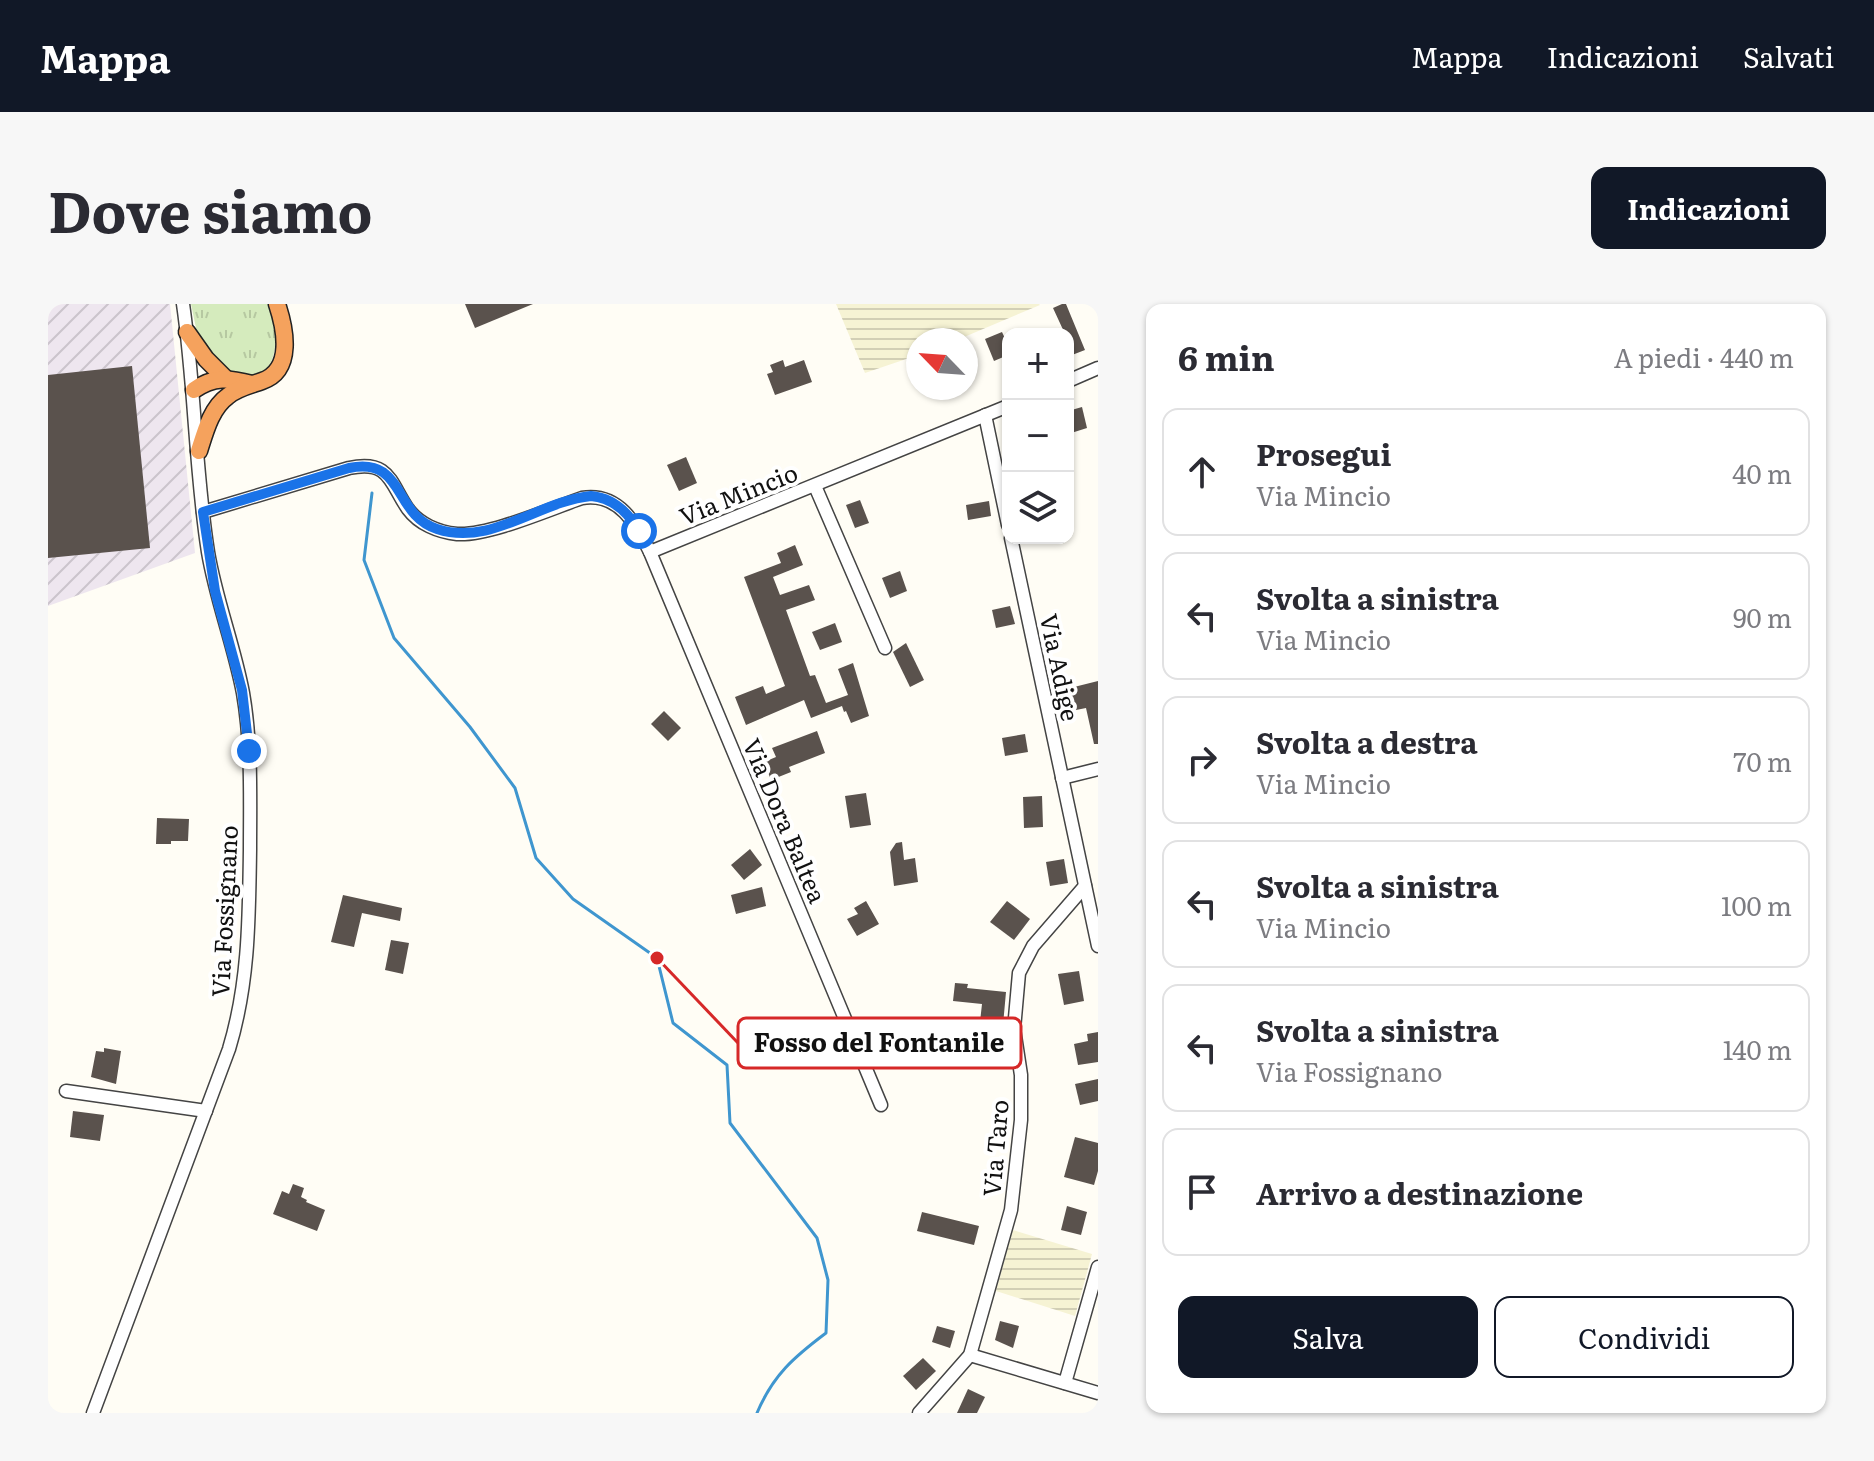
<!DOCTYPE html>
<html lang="it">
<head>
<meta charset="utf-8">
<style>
	body { margin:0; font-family:Literata,serif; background:#f7f7f7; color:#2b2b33 }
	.controls { position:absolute; right:24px; top:24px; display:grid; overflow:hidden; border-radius:16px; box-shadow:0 2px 6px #0004 }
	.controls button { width:72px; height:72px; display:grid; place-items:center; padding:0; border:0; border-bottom:2px solid #e1e1e2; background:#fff; color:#2b2b33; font:40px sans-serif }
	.compass { position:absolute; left:858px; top:24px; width:72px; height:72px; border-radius:50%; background:#fff; box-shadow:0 2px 6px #0004; rotate:295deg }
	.stop { position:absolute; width:24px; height:24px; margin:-18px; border:6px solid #1a73e8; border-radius:50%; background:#fff }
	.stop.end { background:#1a73e8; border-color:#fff; box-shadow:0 2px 8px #0008 }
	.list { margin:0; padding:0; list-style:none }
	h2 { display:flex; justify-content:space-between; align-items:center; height:104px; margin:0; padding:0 32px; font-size:34px }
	h2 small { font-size:26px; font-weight:400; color:#7c7c81 }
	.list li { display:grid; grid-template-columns:52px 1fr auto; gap:24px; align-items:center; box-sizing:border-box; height:128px; margin:0 16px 16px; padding:0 16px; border:2px solid #e1e1e2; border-radius:16px }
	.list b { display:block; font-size:30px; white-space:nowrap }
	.list p { margin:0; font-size:26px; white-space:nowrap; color:#7c7c81 }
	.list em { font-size:26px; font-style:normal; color:#7c7c81 }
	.actions { display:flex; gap:16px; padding:24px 32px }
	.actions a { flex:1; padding:18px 0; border:2px solid #111827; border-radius:16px; text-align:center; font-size:28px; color:#111827 }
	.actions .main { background:#111827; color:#fff }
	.icon { flex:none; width:44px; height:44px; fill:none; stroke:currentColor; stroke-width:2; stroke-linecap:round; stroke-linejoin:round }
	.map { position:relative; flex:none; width:1050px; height:1109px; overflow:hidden; border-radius:16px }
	header { display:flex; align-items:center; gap:48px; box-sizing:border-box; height:112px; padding:0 40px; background:#111827; color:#fff }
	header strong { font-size:38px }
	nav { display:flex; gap:44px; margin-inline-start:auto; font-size:28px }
	.intro { display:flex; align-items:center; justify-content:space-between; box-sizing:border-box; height:192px; padding:0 48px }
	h1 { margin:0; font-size:56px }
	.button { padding:20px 36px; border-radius:16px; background:#111827; color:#fff; font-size:28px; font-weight:700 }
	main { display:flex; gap:48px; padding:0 48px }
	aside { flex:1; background:#fff; border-radius:16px; box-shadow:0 2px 6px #0004 }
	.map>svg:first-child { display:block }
	.industrial { fill:url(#industrial-furrows) }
	.farmland { fill:url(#farmland-rules) }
	.grass { fill:url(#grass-tufts) }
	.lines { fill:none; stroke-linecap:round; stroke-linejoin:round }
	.stream { stroke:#3f96cf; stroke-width:3 }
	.building { fill:#5a524d }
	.minor-casing { stroke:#444; stroke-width:15 }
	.highway-casing { stroke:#222; stroke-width:19 }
	.minor { stroke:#fff; stroke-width:12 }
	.highway { stroke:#f5a25d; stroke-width:16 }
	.route { stroke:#1a73e8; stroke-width:10 }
	.labels { text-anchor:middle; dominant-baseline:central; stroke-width:8; stroke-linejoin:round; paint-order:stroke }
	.street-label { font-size:24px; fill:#111; stroke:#fff }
	.leader { fill:none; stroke:#d62828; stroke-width:3 }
	.callout-dot { fill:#d62828; stroke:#fff; stroke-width:3 }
	.callout { fill:#fff; stroke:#d62828; stroke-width:3 }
	.callout-label { font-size:26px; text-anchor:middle; font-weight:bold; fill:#111 }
</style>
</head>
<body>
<header>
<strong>Mappa</strong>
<nav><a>Mappa</a><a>Indicazioni</a><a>Salvati</a></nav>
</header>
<div class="intro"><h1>Dove siamo</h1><a class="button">Indicazioni</a></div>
<main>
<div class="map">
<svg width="1050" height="1109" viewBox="0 0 1050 1109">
	<defs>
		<pattern id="industrial-furrows" width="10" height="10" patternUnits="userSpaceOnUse" patternTransform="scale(2)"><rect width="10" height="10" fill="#eee6ef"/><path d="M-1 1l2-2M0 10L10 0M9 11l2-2" fill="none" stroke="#cbc4cc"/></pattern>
		<pattern id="farmland-rules" width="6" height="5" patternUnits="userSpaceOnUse" patternTransform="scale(2)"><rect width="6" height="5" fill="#f6f3d4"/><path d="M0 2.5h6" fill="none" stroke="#d2cfb5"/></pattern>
		<pattern id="grass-tufts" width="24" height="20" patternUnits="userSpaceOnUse" patternTransform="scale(2)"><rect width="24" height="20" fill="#d5ebbd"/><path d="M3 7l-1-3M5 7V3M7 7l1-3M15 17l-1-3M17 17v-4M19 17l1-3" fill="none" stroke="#b6c8a1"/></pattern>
	</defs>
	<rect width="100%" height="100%" fill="#fffdf5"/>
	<!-- industrial -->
	<polygon class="industrial" points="2,0 122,0 147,249 0,302 0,2"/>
	<!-- farmland -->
	<g class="farmland">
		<polygon points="788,0 991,0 992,1 909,36 870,36 870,51 817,69"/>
		<polygon points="965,926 1044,950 1027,1012 948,987"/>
	</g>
	<!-- grass -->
	<path class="grass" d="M143 0H222C229 22 235 70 201 73 193 74 183 69 175 67L149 29Z"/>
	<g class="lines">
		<!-- stream -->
		<path class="stream" d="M324 189 316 256 346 334 422 423 467 484 488 554 525 595 609 654 625 719 679 761 682 819 769 934 780 976 778 1029C746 1053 725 1071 709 1109"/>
	</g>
	<!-- building -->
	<g class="building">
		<polygon points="417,0 485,0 427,24"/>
		<polygon points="1014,0 1018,0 1037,46 1024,51 1023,48 1020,49 1020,30 1017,30 1005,4"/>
		<polygon points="954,28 960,41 960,51 946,57 937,35"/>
		<polygon points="735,56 737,63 756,56 764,78 727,91 719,70 725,68 722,61"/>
		<polygon points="84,62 102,244 0,254 0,71"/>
		<polygon points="1034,103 1039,124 1020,130 1020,107"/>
		<polygon points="638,153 649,179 631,187 619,161"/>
		<polygon points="812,196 821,219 807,224 798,201"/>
		<polygon points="941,197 943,212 920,216 918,201"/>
		<polygon points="747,241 755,261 725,273 732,291 761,281 767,296 738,306 762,372 767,371 778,399 800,391 790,365 805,359 821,412 803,419 798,407 796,408 794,402 763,414 756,396 698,421 687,393 715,382 718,390 737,382 696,273 733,259 729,249"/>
		<polygon points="852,267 859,287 842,294 834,274"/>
		<polygon points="962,302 967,320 948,324 944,306"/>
		<polygon points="787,319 794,338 772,346 764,328"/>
		<polygon points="858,339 876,376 862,383 845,348"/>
		<polygon points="1050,377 1050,440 1046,440 1038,404 1023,407 1018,385"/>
		<polygon points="616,407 633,424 620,437 603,420"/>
		<polygon points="769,427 777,449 741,463 743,468 723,476 716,458 728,453 724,444"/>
		<polygon points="977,430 980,448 957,452 954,434"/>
		<polygon points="818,489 823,521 802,524 797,492"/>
		<polygon points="994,492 995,523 976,524 975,493"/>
		<polygon points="109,514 141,515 140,537 123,537 123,540 108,540"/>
		<polygon points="854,538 856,556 867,554 870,578 846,582 842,548 848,539"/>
		<polygon points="702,545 714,561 696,576 683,561"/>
		<polygon points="1016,555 1020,579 1002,582 998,558"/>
		<polygon points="714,583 718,602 688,610 683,591"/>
		<polygon points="295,591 354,604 352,617 314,609 306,643 283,638"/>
		<polygon points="818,597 831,620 809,632 799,615 810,610 806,604"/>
		<polygon points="959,597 982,615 966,636 942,618"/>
		<polygon points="343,636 361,639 355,670 337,666"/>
		<polygon points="1031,667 1036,697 1016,701 1010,670"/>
		<polygon points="907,679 920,680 919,684 958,688 955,721 932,718 934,700 905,697"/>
		<polygon points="1050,728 1050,758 1030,761 1026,740 1040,737 1039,730"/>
		<polygon points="56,744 73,747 68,780 43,773 48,747 56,748"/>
		<polygon points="1050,775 1050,797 1032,801 1027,780"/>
		<polygon points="25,807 56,811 52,837 22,833"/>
		<polygon points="1027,833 1050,839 1050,867 1046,881 1016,873"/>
		<polygon points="245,880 256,884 253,893 259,896 258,898 277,906 269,927 225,910 234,887 241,890"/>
		<polygon points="1019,902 1039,908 1033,931 1013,926"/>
		<polygon points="874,908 931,922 926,941 869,927"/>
		<polygon points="952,1017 971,1022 965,1044 947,1036"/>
		<polygon points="889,1022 907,1027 902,1044 884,1038"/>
		<polygon points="875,1054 888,1067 868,1086 855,1072"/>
		<polygon points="920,1085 937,1093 929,1109 909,1109"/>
	</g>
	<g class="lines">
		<!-- minor casing -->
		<g class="minor-casing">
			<g id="minor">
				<polyline points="1020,77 1050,64"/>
				<polyline points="937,111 960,221"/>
				<polyline points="767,182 837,344"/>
				<path d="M155 208 301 164C342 155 342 179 360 205 371 220 390 228 409 230 441 232 502 205 534 194 571 188 588 220 602 248L960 102"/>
				<polyline points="963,234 1050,642"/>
				<polyline points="602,248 833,801"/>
				<polyline points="1014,474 1050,465"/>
				<polyline points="18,787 158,807"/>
				<polyline points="922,1051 1050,1089"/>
				<polyline points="1017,1079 1050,963"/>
				<path d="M45 1109 181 745C201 679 201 614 202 546 202 494 204 441 195 389 186 341 168 296 160 248 147 166 147 82 135 0"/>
				<polyline points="871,1109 922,1051 963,906 973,816 973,771 966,725 971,669 985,642 1037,582"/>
			</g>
		</g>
		<!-- highway casing -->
		<g class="highway-casing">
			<g id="highway">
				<polyline points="139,28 158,55 177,74"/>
				<path d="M146 86C166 72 181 74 204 80"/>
				<path d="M151 147C157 128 163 104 180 92 189 84 203 81 214 77 246 66 237 24 229 0"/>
			</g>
		</g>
		<!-- minor -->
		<use href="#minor" class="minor"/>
		<!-- highway -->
		<use href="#highway" class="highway"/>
	</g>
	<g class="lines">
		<!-- route -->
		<path class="route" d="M201 447 194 386 167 287 155 208 301 164C357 152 345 211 389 225 443 243 491 197 543 192 565 194 580 208 591 227"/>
	</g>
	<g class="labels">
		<!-- street labels -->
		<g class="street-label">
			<text transform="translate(690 189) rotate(-22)">Via Mincio</text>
			<text transform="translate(1013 363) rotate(78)">Via Adige</text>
			<text transform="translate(738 516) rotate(67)">Via Dora Baltea</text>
			<text transform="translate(175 607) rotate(-87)">Via Fossignano</text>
			<text transform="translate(946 844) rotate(-85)">Via Taro</text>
		</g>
	</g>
	<!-- callouts -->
	<path class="leader" d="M609 654L690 739"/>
	<circle class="callout-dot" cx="609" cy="654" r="8"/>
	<rect class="callout" x="690" y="714" width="283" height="50" rx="8"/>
	<g class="callout-label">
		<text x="831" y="748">Fosso del Fontanile</text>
	</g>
</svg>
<div class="controls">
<button>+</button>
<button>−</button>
<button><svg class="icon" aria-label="layers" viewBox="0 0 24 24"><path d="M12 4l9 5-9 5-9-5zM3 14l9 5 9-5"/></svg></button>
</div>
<svg class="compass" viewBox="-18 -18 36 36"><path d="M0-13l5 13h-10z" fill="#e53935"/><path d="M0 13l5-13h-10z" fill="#7c7c81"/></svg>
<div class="stop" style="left:591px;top:227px"></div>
<div class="stop end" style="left:201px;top:447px"></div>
</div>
<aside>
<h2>6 min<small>A piedi · 440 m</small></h2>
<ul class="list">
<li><svg class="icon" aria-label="ahead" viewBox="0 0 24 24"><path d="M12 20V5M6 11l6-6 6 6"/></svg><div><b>Prosegui</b><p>Via Mincio</p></div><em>40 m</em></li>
<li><svg class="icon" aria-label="left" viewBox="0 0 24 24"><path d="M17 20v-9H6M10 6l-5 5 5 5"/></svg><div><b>Svolta a sinistra</b><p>Via Mincio</p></div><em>90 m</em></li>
<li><svg class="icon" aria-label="right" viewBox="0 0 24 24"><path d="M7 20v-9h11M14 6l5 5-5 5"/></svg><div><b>Svolta a destra</b><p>Via Mincio</p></div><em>70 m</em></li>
<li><svg class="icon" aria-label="left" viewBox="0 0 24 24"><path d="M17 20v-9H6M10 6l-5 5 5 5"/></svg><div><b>Svolta a sinistra</b><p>Via Mincio</p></div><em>100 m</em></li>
<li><svg class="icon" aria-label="left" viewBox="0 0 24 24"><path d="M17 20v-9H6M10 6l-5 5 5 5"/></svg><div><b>Svolta a sinistra</b><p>Via Fossignano</p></div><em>140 m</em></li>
<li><svg class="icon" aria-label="arrive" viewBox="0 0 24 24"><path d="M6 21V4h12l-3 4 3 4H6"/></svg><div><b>Arrivo a destinazione</b></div></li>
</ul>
<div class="actions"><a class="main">Salva</a><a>Condividi</a></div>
</aside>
</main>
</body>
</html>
